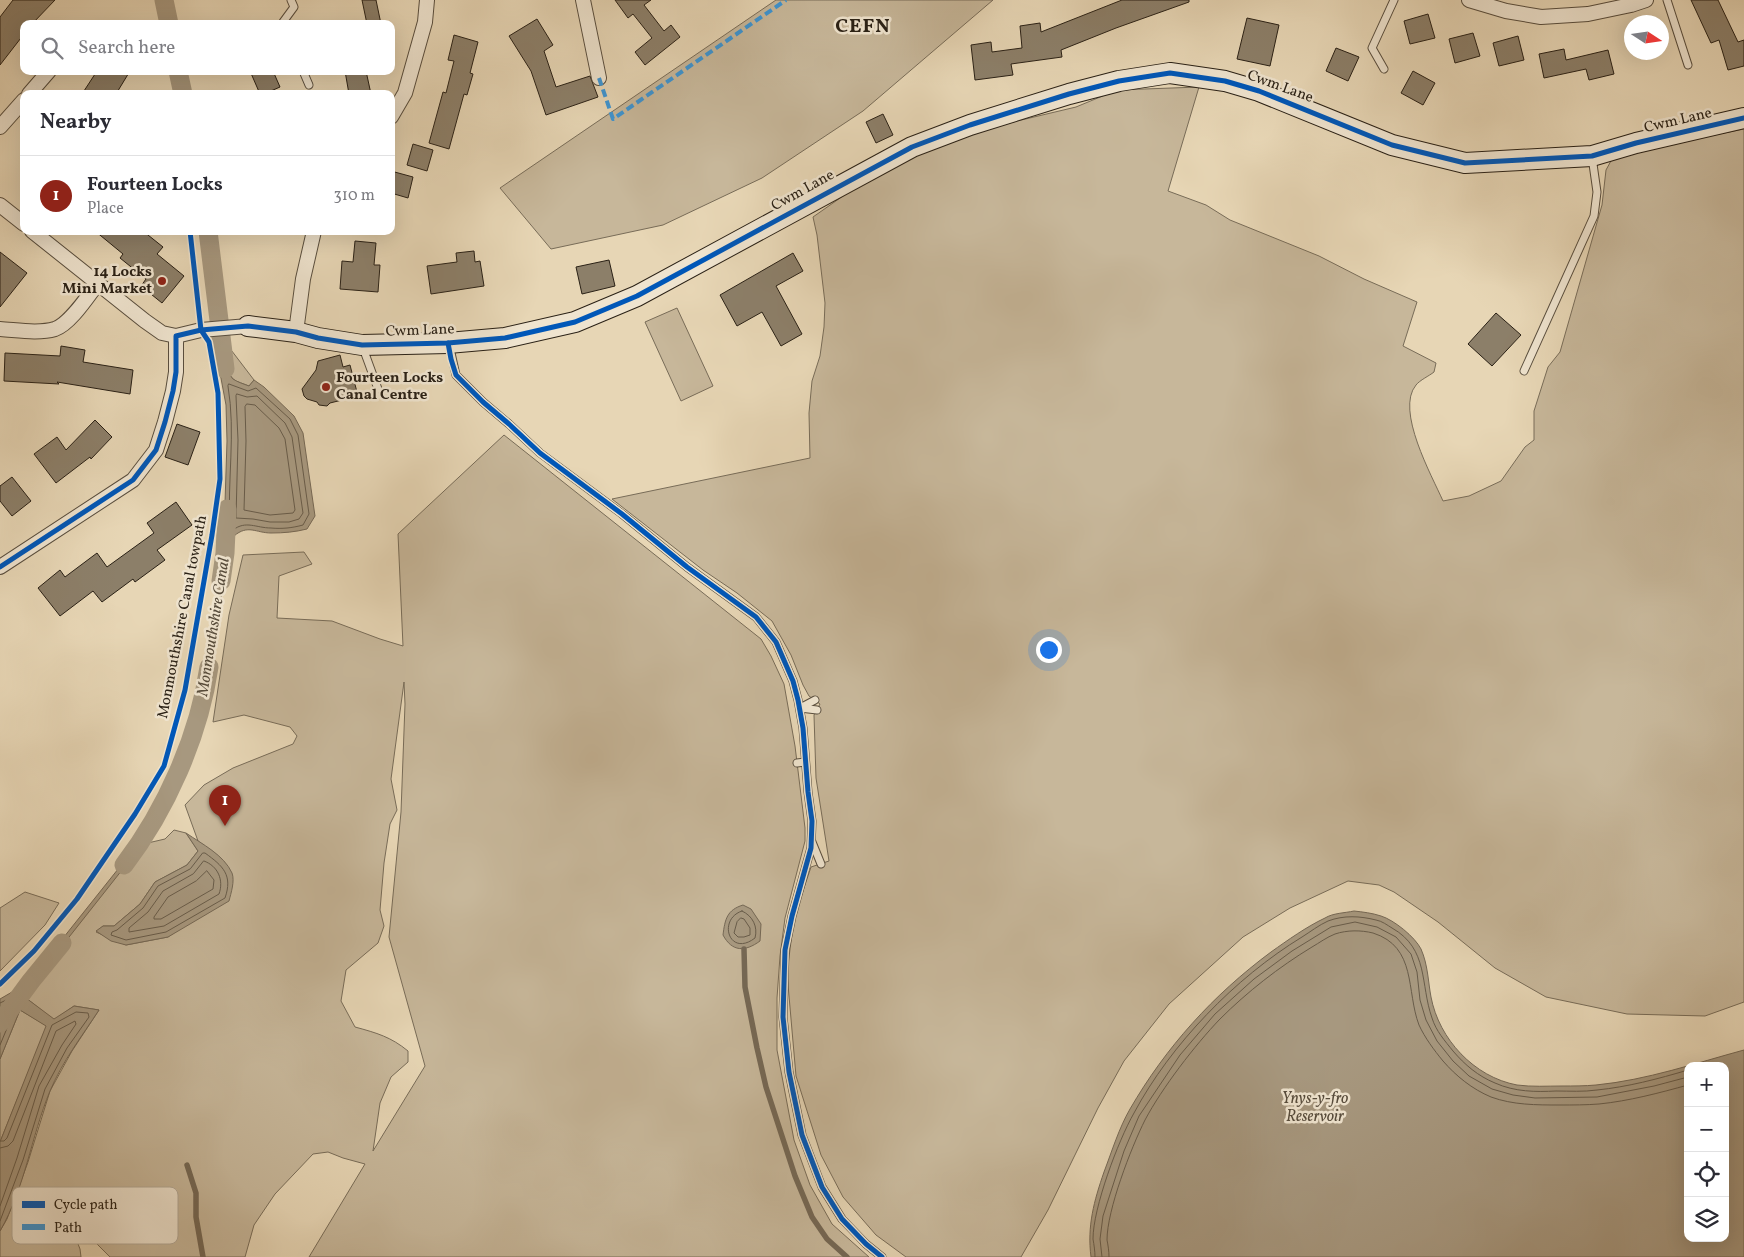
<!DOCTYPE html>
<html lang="en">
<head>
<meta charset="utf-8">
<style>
	body { margin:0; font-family:Vollkorn,serif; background:#f7f7f7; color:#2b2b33 }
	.controls { position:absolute; right:15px; bottom:15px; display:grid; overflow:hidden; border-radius:10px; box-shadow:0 5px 20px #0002 }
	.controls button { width:45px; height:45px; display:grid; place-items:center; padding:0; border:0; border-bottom:1px solid #e1e1e2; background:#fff; color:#2b2b33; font:25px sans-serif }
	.compass { position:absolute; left:1624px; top:15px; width:45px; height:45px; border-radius:50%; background:#fff; box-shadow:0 5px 20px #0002; rotate:102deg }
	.you { position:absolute; left:1048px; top:649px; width:18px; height:18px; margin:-12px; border:4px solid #fff; border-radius:50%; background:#1a73e8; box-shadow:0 0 0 8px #1a73e833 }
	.badge { display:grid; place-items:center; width:32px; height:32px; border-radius:50%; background:#8f2418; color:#fff; font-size:16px; font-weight:700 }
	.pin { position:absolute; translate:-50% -41px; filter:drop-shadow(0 1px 2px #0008) }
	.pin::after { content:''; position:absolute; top:26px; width:18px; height:15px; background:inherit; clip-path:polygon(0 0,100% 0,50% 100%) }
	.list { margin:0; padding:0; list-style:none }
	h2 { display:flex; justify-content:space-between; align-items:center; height:65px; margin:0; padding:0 20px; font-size:21px }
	h2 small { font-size:16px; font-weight:400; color:#7c7c81 }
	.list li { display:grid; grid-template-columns:32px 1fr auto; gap:15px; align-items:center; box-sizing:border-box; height:80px; padding:0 20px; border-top:1px solid #e1e1e2 }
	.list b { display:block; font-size:19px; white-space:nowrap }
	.list p { margin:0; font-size:16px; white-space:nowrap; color:#7c7c81 }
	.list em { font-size:16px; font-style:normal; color:#7c7c81 }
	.icon { flex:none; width:28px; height:28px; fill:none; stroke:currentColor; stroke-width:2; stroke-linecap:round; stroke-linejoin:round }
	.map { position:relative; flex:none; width:1744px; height:1257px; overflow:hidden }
	.search { position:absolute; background:#fff; box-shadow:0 5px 20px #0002; left:20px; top:20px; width:375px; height:55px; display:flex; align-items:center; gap:12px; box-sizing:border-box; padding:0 18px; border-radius:10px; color:#7c7c81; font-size:19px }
	.panel { position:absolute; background:#fff; box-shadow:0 5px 20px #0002; left:20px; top:90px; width:375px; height:145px; border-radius:10px }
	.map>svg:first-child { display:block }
	.green { fill:#c7b79a; stroke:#786c58; fill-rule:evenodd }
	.water { fill:#a7987f; stroke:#756855; fill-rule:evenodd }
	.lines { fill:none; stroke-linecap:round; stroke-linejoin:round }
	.shore { stroke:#685c4a; stroke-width:1 }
	.stream { stroke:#756855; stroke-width:5.5 }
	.canal { stroke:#a7987f; stroke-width:19 }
	.building { fill:#8c7f69; stroke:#2a2116 }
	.lane-casing { stroke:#594e3e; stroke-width:9 }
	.street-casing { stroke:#594e3e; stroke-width:16 }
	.secondary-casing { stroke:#2a2116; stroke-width:22 }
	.lane { stroke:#efe4cf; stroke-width:7 }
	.street { stroke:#efe4cf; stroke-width:14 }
	.secondary { stroke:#efe4cf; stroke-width:20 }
	.quiet { stroke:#3c95d4; stroke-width:4; stroke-dasharray:8 4; stroke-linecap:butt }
	.cycleway-casing { stroke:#efe4cf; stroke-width:8 }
	.cycleway { stroke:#0057b8; stroke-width:5 }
	.poi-dot { fill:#8f2418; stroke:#efe4cf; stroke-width:2 }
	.labels { text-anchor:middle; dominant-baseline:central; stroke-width:5; stroke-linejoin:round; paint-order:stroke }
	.street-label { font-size:15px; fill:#2a2116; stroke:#efe4cf }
	.poi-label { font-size:15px; font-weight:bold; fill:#2a2116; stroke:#efe4cf; text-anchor:end }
	.water-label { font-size:16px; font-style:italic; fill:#564b3b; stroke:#efe4cf }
	.district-label { font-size:20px; font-weight:bold; letter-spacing:1px; fill:#2a2116; stroke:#efe4cf }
	.key { fill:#efe4cf; stroke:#b4aa98; stroke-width:1 }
	.key-label { font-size:14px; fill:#2a2116 }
</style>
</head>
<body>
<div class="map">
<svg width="1744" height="1257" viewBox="0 0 1744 1257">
	<rect width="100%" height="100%" fill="#e7d6b5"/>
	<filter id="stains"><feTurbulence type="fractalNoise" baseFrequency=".004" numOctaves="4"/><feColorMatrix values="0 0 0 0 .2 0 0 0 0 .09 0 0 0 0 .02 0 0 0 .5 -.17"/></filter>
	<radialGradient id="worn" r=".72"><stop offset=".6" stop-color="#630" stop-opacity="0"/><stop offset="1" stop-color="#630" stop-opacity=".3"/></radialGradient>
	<!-- green -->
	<g class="green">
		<polygon points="776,0 993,0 863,111 762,178 663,225 551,249 500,188"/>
		<path d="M1199 87 1168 191 1206 205 1230 220 1319 256 1364 279 1417 302 1403 346 1436 363 1434 372C1429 376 1420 380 1416 385 1395 410 1432 476 1443 501L1469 496 1501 481 1525 447 1534 440V411L1548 367 1560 352 1602 205 1606 170 1612 159 1655 147 1744 129V1002L1705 1016 1627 1014 1546 997 1495 968 1438 922 1394 892 1379 885 1348 881 1290 908 1243 937 1169 1004 1124 1061 1098 1108 1048 1210 1021 1257H906L876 1235 843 1197 821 1155 796 1076 787 973 794 918 811 867 829 861 816 778 814 715 820 704 809 696 803 685 791 655 772 621 737 593 703 570 612 499 810 458 809 413 812 381 820 356 824 327 825 303 817 235 813 217 863 182 912 154 992 127 1076 107 1117 90Z"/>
		<polygon points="677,308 713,386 681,401 645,322"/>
		<path d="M225 342 254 380 249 386C244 384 237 382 233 379 224 370 224 354 225 342Z"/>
		<path d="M504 435 761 639 771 656 784 684 795 746 805 828V841L785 918 780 956 777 998V1050L794 1140 810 1185 832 1224 869 1257H309L365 1164 343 1158 328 1152 313 1154 275 1194 254 1225 245 1257H110L80 1227 73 1231 80 1249 81 1257H0V1231L7 1219 28 1162 50 1091 72 1051 99 1010 74 1006 54 1020 26 998 31 981 77 926 139 845 165 839 174 830 186 833 198 851 187 865 155 882 140 904 114 926H103L96 932 126 945 168 937 181 928 222 859 198 841 185 805 204 785 233 768 293 744 297 736 290 727 244 715 213 722 229 615 243 555 304 552 312 564 279 576 277 618 332 621 380 639 403 646 398 534ZM404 682 405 704 401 812 389 937 425 1066 373 1151 380 1103 391 1077 408 1062V1051C391 1037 377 1033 355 1027L341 1001 346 970 378 943 384 926 380 910 384 863 390 824 397 810 391 779Z"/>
		<polygon points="25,892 59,903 45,925 0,971 0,908"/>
		<polygon points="20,1010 47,1026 0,1142 0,1059"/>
	</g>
	<!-- water -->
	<g class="water">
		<polygon points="213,256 220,308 216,308 211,257"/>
		<path d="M225 342C224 354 224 370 233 379 237 382 244 384 249 386L254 380 264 387 294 416 303 433 315 516 307 529C295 532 284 533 271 533 256 533 248 524 234 536L224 534 227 441 226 405 220 373 217 344Z"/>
		<polygon points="223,557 227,557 208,692 203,692"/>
		<path d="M186 833C202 844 224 855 232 873 235 881 231 893 229 901L168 937 126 945 111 941 96 931 103 926H114L140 904 155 882 187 865 198 851Z"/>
		<polygon points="138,844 141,846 47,965 44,962"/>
		<path d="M743 905 751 909 761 924 760 941C745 952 732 952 723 935 725 919 727 910 743 905Z"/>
		<path d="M1354 911C1363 912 1372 913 1381 916 1394 920 1415 937 1421 949 1428 965 1428 981 1431 997 1439 1039 1474 1077 1517 1085 1532 1087 1547 1086 1562 1086 1573 1086 1585 1086 1596 1085 1647 1080 1696 1063 1744 1050V1257H1091C1087 1226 1094 1201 1104 1172 1112 1151 1119 1128 1130 1109 1166 1047 1213 995 1271 952 1288 940 1306 927 1325 918 1333 913 1345 913 1354 911ZM1688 1066H1725V1238H1688Z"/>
		<path d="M31 981 26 998 54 1019 74 1006 99 1010C82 1036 62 1062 50 1091 31 1137 25 1188 0 1231V1142L46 1026 20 1010 0 1059V999Z"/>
	</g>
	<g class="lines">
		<!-- shore -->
		<g class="shore">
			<path d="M229 384 248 391 256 388 290 419 298 435 309 514 303 525C292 528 282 529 271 528 256 528 246 520 233 530L230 529C227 481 236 433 228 386Z"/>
			<polygon points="237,394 247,397 257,396 285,423 292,437 303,513 299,519 289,522 270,522 253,519 236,518 238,440 236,396"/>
			<polygon points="247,404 255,405 279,428 285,439 295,510 293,513 270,515 244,510 246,441 245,407"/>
			<path d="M203 853H205C223 866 233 875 225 898L166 932 126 940 111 935 112 932 117 930 143 908 158 886 190 869Z"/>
			<path d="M204 861C218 866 224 880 219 894L164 926 129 932V928L148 912 163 891 193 874Z"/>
			<polygon points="207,871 214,880 213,889 161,919 154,919 154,917 168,897 196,881"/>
			<path d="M742 911C753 916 758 927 755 938 729 958 717 919 742 911Z"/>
			<polygon points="741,918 744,919 750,928 750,935 744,937 738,937 734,933 737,922"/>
			<polyline points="0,1003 19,994 24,1003 15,1009 0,1045"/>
			<polyline points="0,1141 4,1141 7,1138 52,1025 76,1012 88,1013 89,1017 67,1048 45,1089 23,1160 0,1221"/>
			<polyline points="0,1148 8,1146 13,1141 56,1031 75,1021 76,1024 62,1045 39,1086 17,1158 0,1206"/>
			<path d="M1095 1257C1095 1251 1094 1245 1093 1239 1093 1208 1118 1141 1134 1113 1171 1044 1235 978 1302 937 1310 932 1319 925 1328 921 1344 915 1360 916 1376 920 1382 921 1387 925 1392 928 1429 949 1420 984 1432 1018 1436 1031 1445 1041 1453 1051 1465 1065 1478 1076 1495 1083 1515 1092 1536 1092 1556 1091 1570 1091 1583 1092 1597 1090 1627 1087 1658 1079 1688 1070"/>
			<polyline points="1102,1257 1100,1239 1103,1216 1124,1151 1139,1116 1180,1055 1215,1014 1254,979 1292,951 1331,927 1355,922 1377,927 1396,937 1411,954 1417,972 1420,1000 1426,1020 1437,1041 1453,1061 1469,1076 1492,1089 1513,1095 1535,1098 1597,1097 1654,1086 1688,1077"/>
			<path d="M1109 1257C1109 1251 1108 1245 1107 1240 1107 1210 1131 1148 1145 1120 1162 1088 1195 1045 1220 1019 1247 992 1279 967 1312 947 1319 943 1327 937 1335 934 1347 930 1361 930 1373 933 1417 947 1406 991 1419 1025 1425 1038 1434 1050 1443 1061 1456 1076 1472 1089 1491 1097 1513 1105 1536 1105 1560 1105 1573 1105 1586 1105 1599 1104 1629 1101 1659 1093 1688 1085"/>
		</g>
		<!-- stream -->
		<g class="stream">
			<polyline points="744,949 745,987 757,1048 766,1087 795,1176 812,1217 827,1239 847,1257"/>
			<polyline points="187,1165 196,1193 196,1217 203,1257"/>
		</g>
		<!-- canal -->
		<g class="canal">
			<polyline points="164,0 169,24"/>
			<polyline points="178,71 183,94"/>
			<polyline points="208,231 225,369"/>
			<polyline points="221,581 225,553 227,509"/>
			<path d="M124 865C166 810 199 736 209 667"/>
			<polyline points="0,1023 31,981 62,943"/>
		</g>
	</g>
	<!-- building -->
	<g class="building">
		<polygon points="13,0 55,0 32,24 24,24 24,34 0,65 0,17"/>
		<polygon points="362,0 376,0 381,24 367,24"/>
		<polygon points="615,0 651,0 644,5 664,31 671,25 680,37 645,65 635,52 652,38 633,14 628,18"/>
		<polygon points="1122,0 1189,0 1189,2 1116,28 1061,50 1062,57 1011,64 1013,75 975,80 971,45 991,42 992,52 1022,48 1020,26 1040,23 1041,32"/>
		<polygon points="1691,0 1718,0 1738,42 1744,40 1744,66 1728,70 1719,40 1711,43"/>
		<polygon points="1428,14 1435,38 1410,44 1404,21"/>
		<polygon points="1247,18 1279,25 1270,66 1237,59"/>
		<polygon points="537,19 553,45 544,51 556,87 590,76 598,97 546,115 531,71 509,36"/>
		<polygon points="1473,33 1480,56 1455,63 1449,39"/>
		<polygon points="454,35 478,42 470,73 473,74 467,95 464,94 449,149 429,143 443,92 446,93 454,61 448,60"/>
		<polygon points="1518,36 1524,60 1499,66 1493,43"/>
		<polygon points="1336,48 1359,57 1348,81 1326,71"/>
		<polygon points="1564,49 1566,60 1608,50 1614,74 1589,80 1586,69 1544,78 1539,54"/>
		<polygon points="97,71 130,71 116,94 82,94"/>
		<polygon points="250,71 273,71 280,87 264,94 260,94"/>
		<polygon points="345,71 366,71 371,94 349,94"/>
		<polygon points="1413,71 1435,83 1423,105 1401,93"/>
		<polygon points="883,114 893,135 876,143 866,122"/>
		<polygon points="413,144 433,150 427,171 407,165"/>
		<polygon points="391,171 413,177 408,198 391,193"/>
		<polygon points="95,231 143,231 163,247 157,254 184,276 162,303 141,286 146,279 120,258 123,254"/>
		<polygon points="355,241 376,243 374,265 380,265 378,292 340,289 342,261 353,262"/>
		<polygon points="474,251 475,262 480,261 484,286 431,294 427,266 457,262 456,253"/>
		<polygon points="0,252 27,273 0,307"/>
		<polygon points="793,253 803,271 776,286 802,334 781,346 762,312 737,326 720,295"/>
		<polygon points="609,260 615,286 582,294 576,267"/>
		<polygon points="1496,313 1521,335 1492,366 1468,344"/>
		<polygon points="61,346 85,350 83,362 133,370 130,394 57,382 59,384 4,381 5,353 60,356"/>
		<polygon points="340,355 343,367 350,365 358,396 330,403 327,406 319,405 317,402 307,399 304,396 302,389 316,370 318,361"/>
		<polygon points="95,420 112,437 91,459 90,457 56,483 34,454 57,437 66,450"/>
		<polygon points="177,424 200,432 188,465 165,457"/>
		<polygon points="12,477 31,501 12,516 0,501 0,486"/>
		<polygon points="176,502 192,525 157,550 165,560 135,582 133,579 102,602 93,591 60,616 38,588 60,570 65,577 97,553 107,567 154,533 147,523"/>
	</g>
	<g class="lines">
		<!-- lane casing -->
		<g class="lane-casing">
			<g id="lane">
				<polyline points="1667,0 1688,65"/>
				<polyline points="283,24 283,22 294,7 291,0"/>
				<polyline points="1384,69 1372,48 1394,0"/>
				<polyline points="303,71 309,85"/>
				<polyline points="449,344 456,375 483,402 509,424 540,453 622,514 687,567 756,617 776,642 793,681 798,700 803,728 808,792 812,821 811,848 792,916 785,950 783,1017 789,1072 802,1135 822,1187 842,1219 866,1244 882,1257"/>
				<polyline points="363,348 378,389"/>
				<polyline points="1524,371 1594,216 1597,192 1592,157"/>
				<polyline points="800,708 817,710"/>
				<polyline points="800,708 815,700"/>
				<polyline points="797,763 805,762"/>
				<polyline points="812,842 821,864"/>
			</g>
		</g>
		<!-- street casing -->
		<g class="street-casing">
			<g id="street">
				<polyline points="583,0 599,78"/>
				<polyline points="1469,0 1506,11 1541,17 1588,14 1631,5 1646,0"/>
				<polyline points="29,94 49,71"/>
				<polyline points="391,117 405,93 425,22 427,0"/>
				<polyline points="0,127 24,100"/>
				<polyline points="0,205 24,224"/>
				<polyline points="32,231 145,321 162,333 176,336"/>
				<path d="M0 329C17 330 38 334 55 329 70 324 88 296 98 283"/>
				<polyline points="296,332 303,279 314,231"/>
				<polyline points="0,567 133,480 156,450 165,422 173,391 176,372 176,336 201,330 248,326"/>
			</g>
		</g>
		<!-- secondary casing -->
		<g class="secondary-casing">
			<polyline id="secondary" points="248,326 296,332 318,338 362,345 448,343 505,338 575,322 637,296 912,147 970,125 1069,94 1119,81 1170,73 1225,81 1259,91 1392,145 1465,163 1592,156 1636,143 1744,118"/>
		</g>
		<!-- lane -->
		<use href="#lane" class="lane"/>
		<!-- street -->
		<use href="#street" class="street"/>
		<!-- secondary -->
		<use href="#secondary" class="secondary"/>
		<!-- quiet -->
		<polyline class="quiet" points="599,78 613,119 786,0"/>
		<!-- cycleway casing -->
		<g class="cycleway-casing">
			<g id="cycleway">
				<polyline points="448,343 451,359 456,375 483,402 509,424 540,453 622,514 687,567 756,617 776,642 793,681 798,700 803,728 808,792 812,821 811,848 792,916 785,950 783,1017 789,1072 802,1135 822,1187 842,1219 866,1244 882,1257"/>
				<polyline points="0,567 133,480 156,450 165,422 173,391 176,372 176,336 201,330 248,326 296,332 318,338 362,345 448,343 505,338 575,322 637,296 912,147 970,125 1069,94 1119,81 1170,73 1225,81 1259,91 1392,145 1465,163 1592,156 1636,143 1744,118"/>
				<polyline points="0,984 34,951 77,899 135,814 164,766 185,690 212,535 220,479 218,393 209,342 201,330 190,231"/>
			</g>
		</g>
		<!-- cycleway -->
		<use href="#cycleway" class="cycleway"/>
	</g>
	<!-- markers -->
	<g class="poi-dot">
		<circle cx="162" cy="281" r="5"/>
		<circle cx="326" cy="387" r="5"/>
	</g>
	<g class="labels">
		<!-- street labels -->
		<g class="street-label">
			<text transform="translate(1280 87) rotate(20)">Cwm Lane</text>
			<text transform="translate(1678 121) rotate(-13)">Cwm Lane</text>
			<text transform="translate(803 191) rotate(-29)">Cwm Lane</text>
			<text transform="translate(420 331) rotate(-2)">Cwm Lane</text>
			<text transform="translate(183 617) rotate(-79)">Monmouthshire Canal towpath</text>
		</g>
		<!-- poi labels -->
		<g class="poi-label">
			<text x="152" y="272">14 Locks<tspan x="152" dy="17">Mini Market</tspan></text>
			<text x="336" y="378" text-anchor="start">Fourteen Locks<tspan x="336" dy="17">Canal Centre</tspan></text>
		</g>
		<!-- water labels -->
		<g class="water-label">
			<text transform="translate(214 627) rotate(-81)">Monmouthshire Canal</text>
			<text x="1315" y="1099">Ynys-y-fro<tspan x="1315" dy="18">Reservoir</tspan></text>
		</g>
		<!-- district labels -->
		<g class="district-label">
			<text x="863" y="27">CEFN</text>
		</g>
	</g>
	<!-- legend -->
	<rect x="12" y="1187" width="166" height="57" rx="8" class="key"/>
	<rect x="22" y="1201" width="23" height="7" fill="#0057b8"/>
	<rect x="22" y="1224" width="23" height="6" fill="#3c95d4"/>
	<g class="key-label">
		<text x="54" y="1209">Cycle path</text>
		<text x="54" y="1232">Path</text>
	</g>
	<rect width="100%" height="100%" filter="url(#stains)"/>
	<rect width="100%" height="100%" fill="url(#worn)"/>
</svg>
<div class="controls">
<button>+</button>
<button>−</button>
<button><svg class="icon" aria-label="locate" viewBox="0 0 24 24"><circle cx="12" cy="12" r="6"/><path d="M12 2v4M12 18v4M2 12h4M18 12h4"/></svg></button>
<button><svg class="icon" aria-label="layers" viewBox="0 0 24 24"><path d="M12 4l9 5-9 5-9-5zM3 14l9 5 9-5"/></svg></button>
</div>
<svg class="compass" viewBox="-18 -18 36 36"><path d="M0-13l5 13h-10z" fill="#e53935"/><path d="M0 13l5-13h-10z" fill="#7c7c81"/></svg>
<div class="you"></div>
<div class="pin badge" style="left:225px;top:826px">1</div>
<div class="search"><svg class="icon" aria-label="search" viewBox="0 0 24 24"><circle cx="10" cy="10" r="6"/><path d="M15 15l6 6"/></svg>Search here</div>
<section class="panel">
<h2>Nearby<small></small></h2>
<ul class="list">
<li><span class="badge">1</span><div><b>Fourteen Locks</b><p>Place</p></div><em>310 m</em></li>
</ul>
</section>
</div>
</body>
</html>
